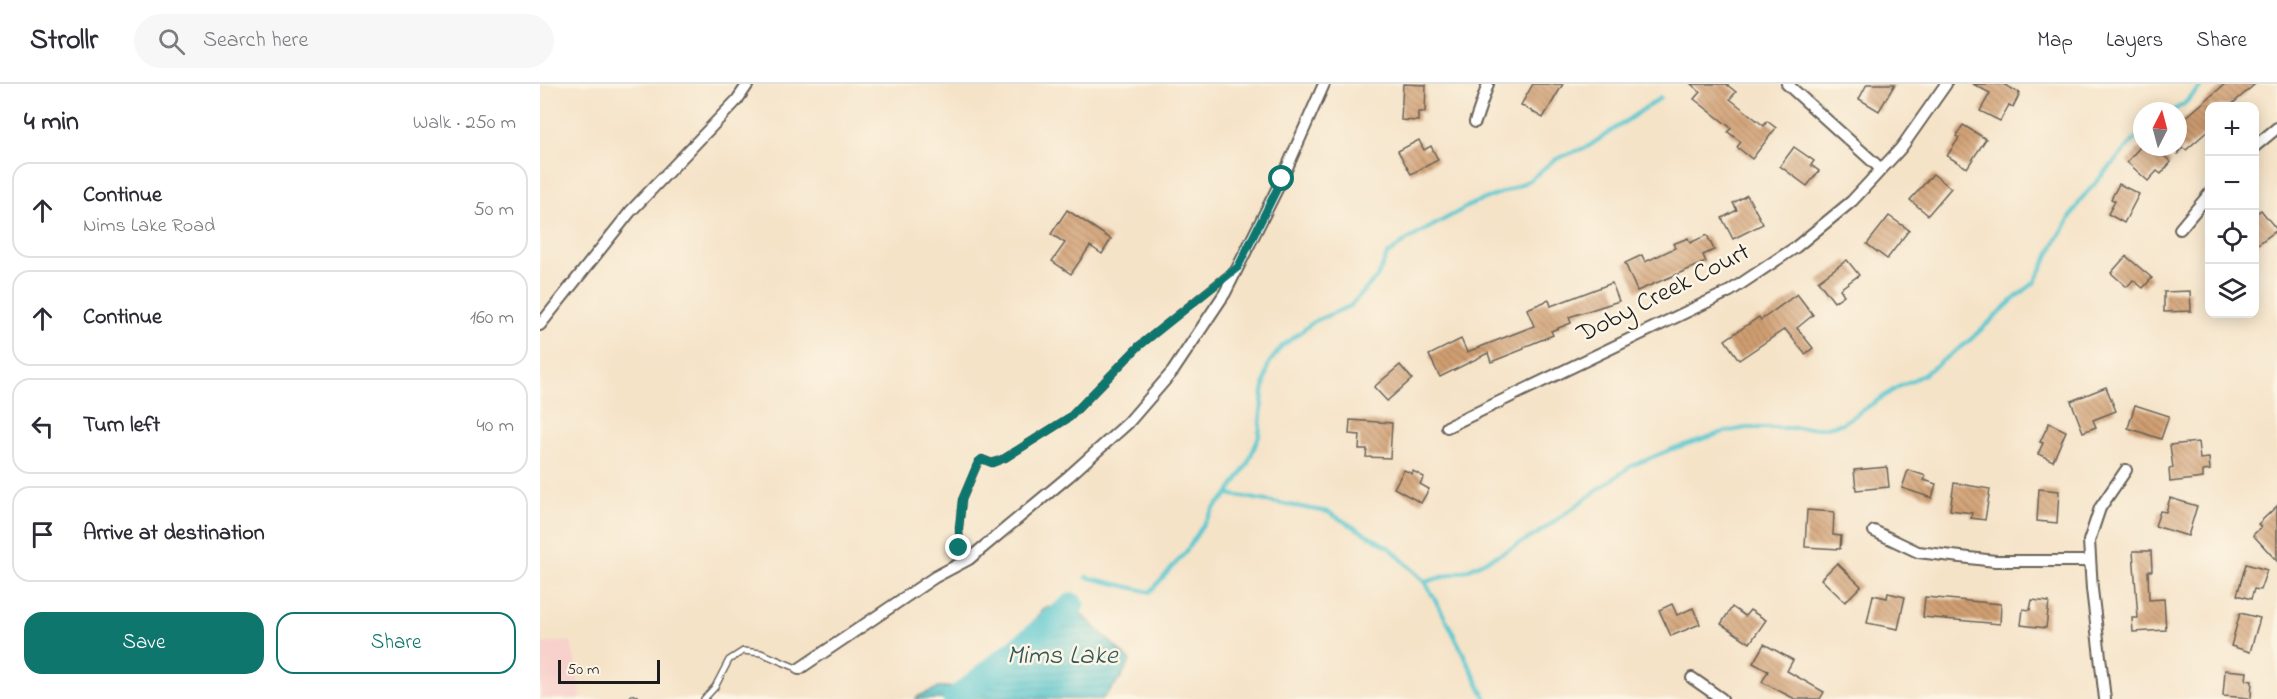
<!DOCTYPE html>
<html lang="en">
<head>
<meta charset="utf-8">
<style>
	body { margin:0; font-family:"Indie Flower",sans-serif; background:#f7f7f7; color:#2b2b33 }
	.controls { position:absolute; right:18px; top:18px; display:grid; overflow:hidden; border-radius:12px; box-shadow:0 3px 15px #0003 }
	.controls button { width:54px; height:54px; display:grid; place-items:center; padding:0; border:0; border-bottom:2px solid #e1e1e2; background:#fff; color:#2b2b33; font:30px sans-serif }
	.compass { position:absolute; left:1593px; top:18px; width:54px; height:54px; border-radius:50%; background:#fff; box-shadow:0 3px 15px #0003; rotate:6deg }
	.scale { position:absolute; left:18px; bottom:15px; width:102px; box-sizing:border-box; padding-left:6px; border:3px solid #1c1c1c; border-top:0; font-size:16px; line-height:21px; white-space:nowrap; color:#1c1c1c; -webkit-text-stroke:4px #fcf5e5; paint-order:stroke }
	.stop { position:absolute; width:18px; height:18px; margin:-14px; border:4px solid #0f766e; border-radius:50%; background:#fff }
	.stop.end { background:#0f766e; border-color:#fff; box-shadow:0 2px 6px #0008 }
	.list { margin:0; padding:0; list-style:none }
	h2 { display:flex; justify-content:space-between; align-items:center; height:78px; margin:0; padding:0 24px; font-size:26px }
	h2 small { font-size:20px; font-weight:400; color:#7c7c81 }
	.list li { display:grid; grid-template-columns:39px 1fr auto; gap:18px; align-items:center; box-sizing:border-box; height:96px; margin:0 12px 12px; padding:0 12px; border:2px solid #e1e1e2; border-radius:18px }
	.list b { display:block; font-size:22px; white-space:nowrap }
	.list p { margin:0; font-size:20px; white-space:nowrap; color:#7c7c81 }
	.list em { font-size:20px; font-style:normal; color:#7c7c81 }
	.actions { display:flex; gap:12px; padding:18px 24px }
	.actions a { flex:1; padding:14px 0; border:2px solid #0f766e; border-radius:18px; text-align:center; font-size:21px; color:#0f766e }
	.actions .main { background:#0f766e; color:#fff }
	.icon { flex:none; width:33px; height:33px; fill:none; stroke:currentColor; stroke-width:2; stroke-linecap:round; stroke-linejoin:round }
	.map { position:relative; flex:none; width:1737px; height:615px; overflow:hidden }
	header { display:flex; align-items:center; gap:36px; box-sizing:border-box; height:84px; padding:0 30px; background:#fff; border-bottom:2px solid #e1e1e2 }
	header strong { font-size:28px }
	nav { display:flex; gap:33px; margin-inline-start:auto; font-size:21px }
	.search { width:420px; height:54px; background:#f7f7f7; display:flex; align-items:center; gap:15px; box-sizing:border-box; padding:0 21px; border-radius:33px; color:#7c7c81; font-size:22px }
	main { display:flex }
	aside { flex:1; background:#fff }
	.map>svg:first-child { display:block }
	.built { fill:#f7d0cb }
	.water { fill:url(#water-rules); stroke:#3c7276; stroke-width:1.5 }
	.lines { fill:none; stroke-linecap:round; stroke-linejoin:round }
	.stream { stroke:#5bc8d0; stroke-width:4 }
	.river { stroke:#5bc8d0; stroke-width:24 }
	.building { fill:url(#building-back-hatch) }
	.service-casing { stroke:#686258; stroke-width:8 }
	.minor-casing { stroke:#686258; stroke-width:14 }
	.service { stroke:#fff; stroke-width:5 }
	.minor { stroke:#fff; stroke-width:10 }
	.route { stroke:#0f766e; stroke-width:8 }
	.labels { text-anchor:middle; dominant-baseline:central; stroke-width:5; stroke-linejoin:round; paint-order:stroke }
	.street-label { font-size:26px; fill:#1c1c1c; stroke:#fcf5e5 }
	.water-label { font-size:27px; font-style:italic; fill:#32585b; stroke:#fcf5e5 }
</style>
</head>
<body>
<header>
<strong>Strollr</strong>
<div class="search"><svg class="icon" aria-label="search" viewBox="0 0 24 24"><circle cx="10" cy="10" r="6"/><path d="M15 15l6 6"/></svg>Search here</div>
<nav><a>Map</a><a>Layers</a><a>Share</a></nav>
</header>
<main>
<aside>
<h2>4 min<small>Walk · 250 m</small></h2>
<ul class="list">
<li><svg class="icon" aria-label="ahead" viewBox="0 0 24 24"><path d="M12 20V5M6 11l6-6 6 6"/></svg><div><b>Continue</b><p>Nims Lake Road</p></div><em>50 m</em></li>
<li><svg class="icon" aria-label="ahead" viewBox="0 0 24 24"><path d="M12 20V5M6 11l6-6 6 6"/></svg><div><b>Continue</b></div><em>160 m</em></li>
<li><svg class="icon" aria-label="left" viewBox="0 0 24 24"><path d="M17 20v-9H6M10 6l-5 5 5 5"/></svg><div><b>Turn left</b></div><em>40 m</em></li>
<li><svg class="icon" aria-label="arrive" viewBox="0 0 24 24"><path d="M6 21V4h12l-3 4 3 4H6"/></svg><div><b>Arrive at destination</b></div></li>
</ul>
<div class="actions"><a class="main">Save</a><a>Share</a></div>
</aside>
<div class="map">
<svg width="1737" height="615" viewBox="0 0 1737 615">
	<defs>
		<pattern id="water-rules" width="6" height="5" patternUnits="userSpaceOnUse" patternTransform="scale(1.5)"><rect width="6" height="5" fill="#5bc8d0"/><path d="M0 2.5h6" fill="none" stroke="#4fabb2"/></pattern>
		<pattern id="building-back-hatch" width="6" height="6" patternUnits="userSpaceOnUse" patternTransform="scale(1.5)"><rect width="6" height="6" fill="#d19f72"/><path d="M-1 5l2 2M0 0l6 6M5-1l2 2" fill="none" stroke="#a9815d"/></pattern>
	</defs>
	<rect width="100%" height="100%" fill="#fcf5e5"/>
	<filter id="ink" filterUnits="userSpaceOnUse"><feTurbulence type="fractalNoise" baseFrequency=".0167" numOctaves="2"/><feDisplacementMap in="SourceGraphic" scale="12" xChannelSelector="R" yChannelSelector="G"/><feConvolveMatrix kernelMatrix="1 2 1 2 8 2 1 2 1" color-interpolation-filters="sRGB"/></filter>
	<filter id="wash" filterUnits="userSpaceOnUse"><feTurbulence type="fractalNoise" baseFrequency=".008" numOctaves="4" result="noise"/><feDisplacementMap in="SourceGraphic" scale="24" xChannelSelector="R" yChannelSelector="G"/><feGaussianBlur stdDeviation="1.35" result="paint"/><feColorMatrix in="noise" values="0 0 0 0 0 0 0 0 0 0 0 0 0 0 0 0 0 1.4 0 .05"/><feComposite in="paint" operator="in"/></filter>
	<g filter="url(#wash)">
		<rect width="100%" height="100%" fill="#f5e3c8"/>
		<!-- built -->
		<polygon class="built" points="31,557 42,615 0,615 0,560"/>
		<!-- water -->
		<polygon class="water" points="532,521 590,577 580,595 562,615 376,615 379,612 401,603 422,604 453,591 504,524"/>
		<g class="lines">
			<!-- stream -->
			<g class="stream">
				<polyline points="1632,27 1644,20 1663,0"/>
				<polyline points="688,410 788,428 850,464 885,498 908,539 946,615"/>
				<polyline points="546,493 610,508 645,469 674,424 688,410 707,381 719,352 723,308 728,281 741,263 775,237 810,222 838,192 847,171 867,156 934,119 969,106 990,96 1014,76 1049,62 1120,14"/>
				<polyline points="885,498 927,486 962,469 997,450 1091,382 1132,365 1184,348 1206,344 1283,344 1303,339 1358,303 1383,291 1429,257 1475,214 1494,199 1515,159 1542,114 1602,47"/>
			</g>
			<!-- river -->
			<polyline class="river" points="415,615 532,521"/>
		</g>
		<g id="blocks">
			<!-- building -->
			<g class="building">
				<polygon points="863,0 886,1 885,28 878,28 878,37 861,36"/>
				<polygon points="993,0 1023,0 1003,34 981,21"/>
				<polygon points="1151,0 1186,0 1196,8 1190,15 1224,42 1227,37 1236,44 1212,75 1197,63 1201,58 1188,48 1191,44 1154,15 1160,8"/>
				<polygon points="1327,0 1355,0 1339,27 1319,15"/>
				<polygon points="1433,0 1463,0 1480,9 1473,23 1469,21 1460,37 1440,27 1450,9"/>
				<polygon points="1685,0 1715,0 1690,22 1670,22 1670,45 1646,66 1643,64 1638,70 1638,40"/>
				<polygon points="1423,41 1446,55 1427,84 1407,72 1419,54 1416,52"/>
				<polygon points="879,56 884,66 891,62 898,76 871,90 858,67"/>
				<polygon points="1254,63 1274,77 1271,81 1279,87 1267,102 1240,82"/>
				<polygon points="1600,63 1614,63 1631,78 1621,90 1617,87 1608,97 1587,78"/>
				<polygon points="1393,90 1411,104 1388,131 1370,116"/>
				<polygon points="1579,100 1599,110 1584,139 1568,130 1575,117 1571,115"/>
				<polygon points="1207,111 1223,140 1193,155 1182,134 1197,126 1193,119"/>
				<polygon points="527,126 571,155 562,170 550,162 531,190 512,177 525,159 511,150"/>
				<polygon points="1721,126 1737,146 1714,163 1714,131"/>
				<polygon points="1349,132 1369,146 1347,175 1327,160"/>
				<polygon points="1167,151 1174,166 1163,171 1166,178 1097,207 1085,179 1102,171 1105,178 1135,164 1133,160 1148,154 1150,159"/>
				<polygon points="1586,172 1612,194 1603,204 1593,196 1587,203 1571,189"/>
				<polygon points="1307,176 1319,191 1300,205 1304,211 1294,218 1278,197"/>
				<polygon points="1072,199 1079,217 1029,233 1031,239 1011,247 1013,251 984,263 984,265 951,278 948,269 900,293 889,271 921,255 927,268 994,242 987,225 1009,216 1011,222"/>
				<polygon points="1650,207 1651,227 1624,228 1624,208"/>
				<polygon points="1257,210 1273,231 1257,244 1273,264 1265,270 1245,245 1199,276 1185,256 1219,233 1221,236"/>
				<polygon points="860,281 872,295 847,317 834,303"/>
				<polygon points="1566,303 1576,327 1553,336 1556,343 1543,348 1531,317"/>
				<polygon points="1595,321 1629,332 1621,355 1588,344"/>
				<polygon points="810,336 852,339 850,374 826,373 827,365 819,365 820,351 809,350"/>
				<polygon points="1509,339 1526,347 1513,377 1498,370 1503,359 1500,358"/>
				<polygon points="1658,358 1660,375 1669,374 1670,386 1663,387 1663,394 1630,398 1629,385 1633,384 1630,361"/>
				<polygon points="1347,383 1349,403 1316,406 1314,386"/>
				<polygon points="864,386 872,390 873,387 884,393 880,400 889,405 881,419 854,404"/>
				<polygon points="1368,386 1386,392 1384,396 1396,400 1392,414 1362,404"/>
				<polygon points="1414,399 1450,405 1445,436 1431,434 1432,429 1410,426"/>
				<polygon points="1499,405 1519,407 1517,439 1497,437"/>
				<polygon points="1630,414 1657,422 1648,452 1615,442 1620,427 1626,428"/>
				<polygon points="1737,422 1737,477 1713,451 1721,443 1718,440"/>
				<polygon points="1267,426 1294,428 1293,451 1301,452 1300,465 1265,463"/>
				<polygon points="1593,467 1611,467 1612,487 1608,487 1609,516 1624,515 1626,546 1593,548 1592,534 1598,534"/>
				<polygon points="1297,479 1321,502 1305,518 1281,495"/>
				<polygon points="1706,480 1727,486 1720,506 1714,505 1711,515 1697,511"/>
				<polygon points="1348,509 1365,513 1358,545 1327,539 1333,511 1347,514"/>
				<polygon points="1385,513 1461,520 1460,540 1383,533"/>
				<polygon points="1492,516 1509,518 1506,544 1481,541 1483,525 1490,526"/>
				<polygon points="1132,520 1137,531 1153,524 1160,540 1131,552 1119,526"/>
				<polygon points="1192,523 1205,532 1210,526 1226,536 1210,559 1181,540"/>
				<polygon points="1700,529 1720,534 1710,568 1691,562"/>
				<polygon points="1224,560 1253,576 1247,587 1284,608 1280,615 1255,615 1222,598 1228,587 1213,579"/>
				<polygon points="1685,586 1707,588 1706,596 1712,597 1711,614 1683,612"/>
			</g>
		</g>
	</g>
	<g filter="url(#ink)">
		<use href="#blocks" fill-opacity="0" stroke="#686258" stroke-width="1.5"/>
		<g class="lines">
			<!-- service casing -->
			<g class="service-casing">
				<g id="service">
					<polyline points="422,479 419,444 422,416 438,379 442,375 452,379 465,374 530,333 599,262 693,186"/>
					<polyline points="93,614 96,615"/>
					<polyline points="164,615 175,603 189,576 203,567 221,569 259,585"/>
				</g>
			</g>
			<!-- minor casing -->
			<g class="minor-casing">
				<g id="minor">
					<polyline points="1247,0 1341,85"/>
					<polyline points="935,38 948,0"/>
					<polyline points="1714,63 1737,44"/>
					<polyline points="1640,145 1670,109"/>
					<polyline points="0,241 90,128 197,16 208,0"/>
					<polyline points="907,343 1190,207 1256,163 1312,117 1361,64 1406,0"/>
					<polyline points="1334,447 1378,468 1455,477 1550,477"/>
					<polyline points="259,585 395,493 429,475 529,392 588,339 633,287 685,209 742,95 784,0"/>
					<polyline points="1152,594 1182,615"/>
					<polyline points="1565,615 1552,505 1549,457 1560,424 1586,386"/>
				</g>
			</g>
			<!-- service -->
			<use href="#service" class="service"/>
			<!-- minor -->
			<use href="#minor" class="minor"/>
		</g>
	</g>
	<g class="lines" filter="url(#ink)">
		<!-- route -->
		<polyline class="route" points="419,464 419,444 422,416 438,378 442,375 452,379 465,374 530,333 599,262 698,183 742,95"/>
	</g>
	<g class="labels">
		<!-- street labels -->
		<g class="street-label">
			<text transform="translate(1124 210) rotate(-27)">Doby Creek Court</text>
		</g>
		<!-- water labels -->
		<g class="water-label">
			<text x="522" y="572">Mims Lake</text>
		</g>
	</g>
</svg>
<div class="controls">
<button>+</button>
<button>−</button>
<button><svg class="icon" aria-label="locate" viewBox="0 0 24 24"><circle cx="12" cy="12" r="6"/><path d="M12 2v4M12 18v4M2 12h4M18 12h4"/></svg></button>
<button><svg class="icon" aria-label="layers" viewBox="0 0 24 24"><path d="M12 4l9 5-9 5-9-5zM3 14l9 5 9-5"/></svg></button>
</div>
<svg class="compass" viewBox="-18 -18 36 36"><path d="M0-13l5 13h-10z" fill="#e53935"/><path d="M0 13l5-13h-10z" fill="#7c7c81"/></svg>
<div class="scale">50 m</div>
<div class="stop" style="left:742px;top:95px"></div>
<div class="stop end" style="left:419px;top:464px"></div>
</div>
</main>
</body>
</html>
